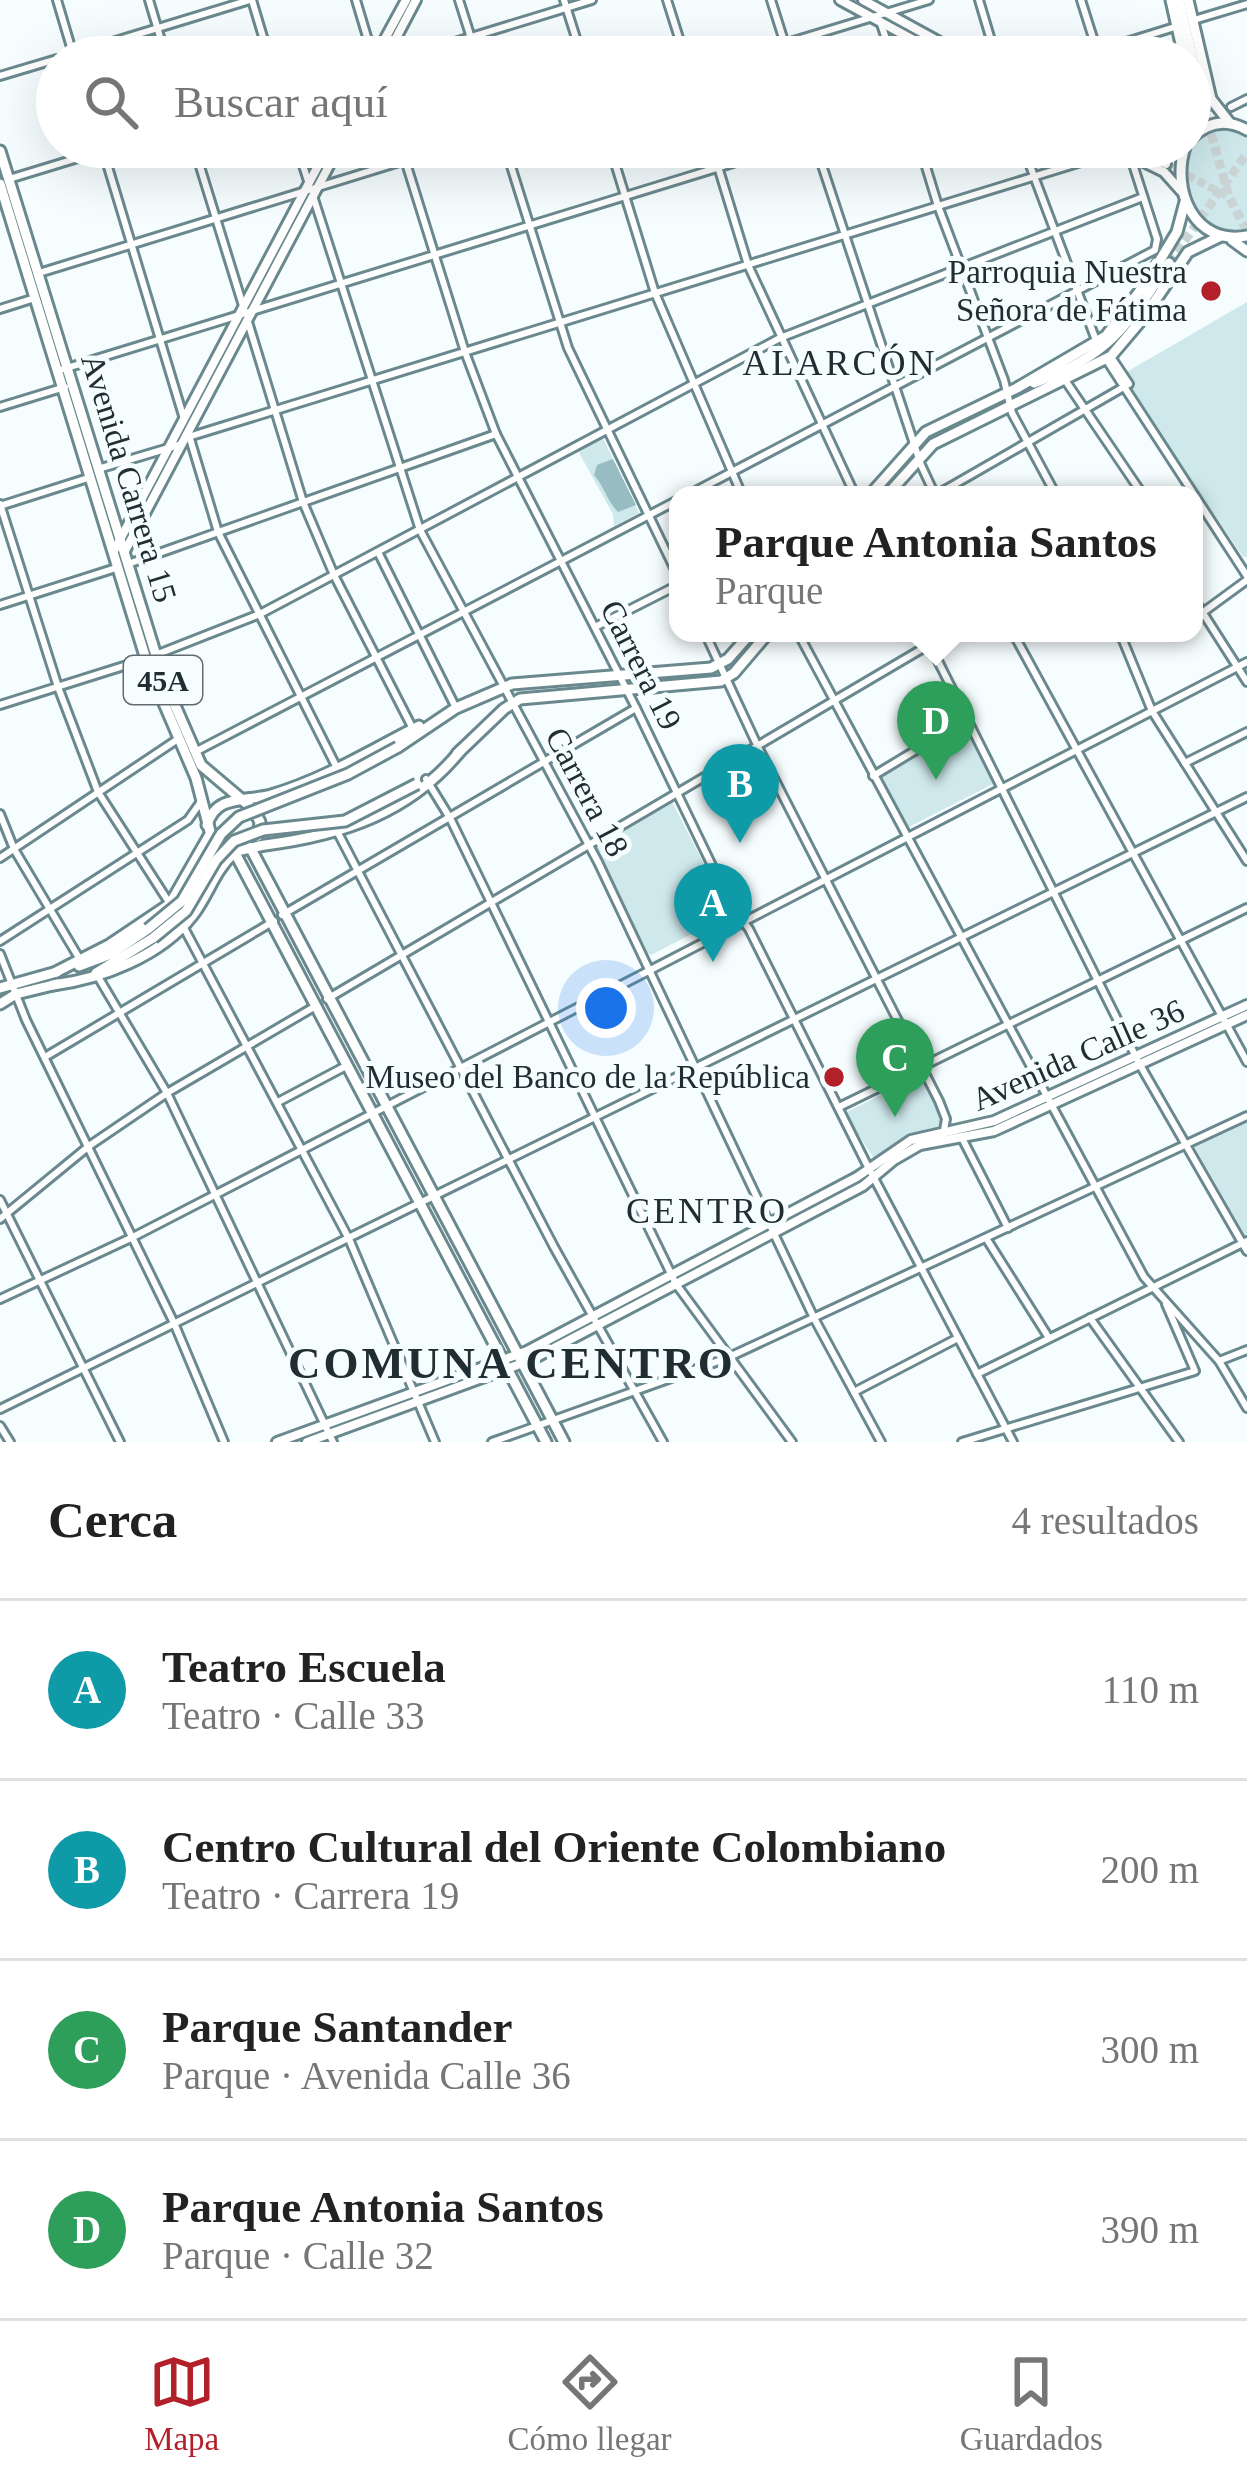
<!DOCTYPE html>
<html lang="es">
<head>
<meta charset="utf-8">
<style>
	body { margin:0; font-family:"Times New Roman",serif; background:#f6f6f6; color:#222 }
	.you { position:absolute; left:606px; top:1008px; width:42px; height:42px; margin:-30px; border:9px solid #fff; border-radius:50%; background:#1a73e8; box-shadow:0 0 0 18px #1a73e833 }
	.badge { display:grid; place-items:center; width:78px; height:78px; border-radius:50%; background:#b2212a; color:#fff; font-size:39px; font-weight:700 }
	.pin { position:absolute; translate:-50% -99px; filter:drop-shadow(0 3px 6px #0008) }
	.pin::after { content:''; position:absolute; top:63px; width:42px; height:36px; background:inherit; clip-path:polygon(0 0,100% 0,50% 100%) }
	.popup { position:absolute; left:669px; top:486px; width:534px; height:156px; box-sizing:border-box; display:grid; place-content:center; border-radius:24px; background:#fff; filter:drop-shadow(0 3px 9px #0005); font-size:39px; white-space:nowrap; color:#767676 }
	.popup b { font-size:45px; color:#222 }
	.popup::after { content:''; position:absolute; left:50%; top:100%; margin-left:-24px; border:24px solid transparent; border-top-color:#fff }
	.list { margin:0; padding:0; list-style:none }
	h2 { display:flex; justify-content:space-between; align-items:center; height:156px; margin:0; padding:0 48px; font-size:51px }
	h2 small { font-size:39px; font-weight:400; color:#767676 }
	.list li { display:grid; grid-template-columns:78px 1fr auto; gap:36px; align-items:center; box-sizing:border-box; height:180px; padding:0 48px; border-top:3px solid #e0e0e0 }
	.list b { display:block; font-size:45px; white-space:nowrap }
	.list p { margin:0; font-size:39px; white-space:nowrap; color:#767676 }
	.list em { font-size:39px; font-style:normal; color:#767676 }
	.icon { flex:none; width:66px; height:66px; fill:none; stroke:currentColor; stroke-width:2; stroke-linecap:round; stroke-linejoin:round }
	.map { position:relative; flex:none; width:1247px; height:1442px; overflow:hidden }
	.search { position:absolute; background:#fff; box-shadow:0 12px 48px #0002; left:36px; right:36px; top:36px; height:132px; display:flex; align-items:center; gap:30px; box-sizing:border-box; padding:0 42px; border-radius:66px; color:#767676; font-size:45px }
	.sheet { height:876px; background:#fff }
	nav { display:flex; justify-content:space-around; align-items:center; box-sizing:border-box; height:168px; border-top:3px solid #e0e0e0; background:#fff; font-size:33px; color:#767676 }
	nav a { display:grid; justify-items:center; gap:6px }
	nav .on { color:#b2212a }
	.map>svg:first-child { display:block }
	.green { fill:#cee8ec }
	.forest { fill:#97bcc2 }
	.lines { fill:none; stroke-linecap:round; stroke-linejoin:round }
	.secondary-tunnel { stroke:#cbd4d5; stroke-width:8; stroke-dasharray:8 4; stroke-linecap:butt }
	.primary-tunnel { stroke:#cbd4d5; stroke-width:9; stroke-dasharray:9 4.5; stroke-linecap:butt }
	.minor-casing { stroke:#6a898e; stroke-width:12 }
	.tertiary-casing { stroke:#6a898e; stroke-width:12 }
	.secondary-casing { stroke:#6a898e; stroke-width:14 }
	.primary-casing { stroke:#6a898e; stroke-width:15 }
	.trunk-casing { stroke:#6a898e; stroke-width:15 }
	.minor { stroke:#fff; stroke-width:6 }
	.tertiary { stroke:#fff; stroke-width:6 }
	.secondary { stroke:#fff; stroke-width:8 }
	.primary { stroke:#fff; stroke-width:9 }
	.trunk { stroke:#fff; stroke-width:9 }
	.primary-bridge-casing { stroke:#6a898e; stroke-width:15; stroke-linecap:butt }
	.primary-bridge { stroke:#fff; stroke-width:9 }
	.poi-dot { fill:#b2212a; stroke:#f6fdfe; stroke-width:4.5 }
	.labels { text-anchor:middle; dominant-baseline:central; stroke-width:10; stroke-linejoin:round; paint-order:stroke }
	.shield { fill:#f6fdfe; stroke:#616c6e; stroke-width:3 }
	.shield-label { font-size:30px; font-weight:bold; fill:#212e31 }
	.poi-label { font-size:33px; fill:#212e31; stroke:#f6fdfe; text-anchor:end }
	.street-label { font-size:33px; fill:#212e31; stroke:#f6fdfe }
	.neighbourhood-label { font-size:36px; letter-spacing:3px; fill:#212e31; stroke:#f6fdfe }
	.district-label { font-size:45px; font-weight:bold; letter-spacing:3px; fill:#212e31; stroke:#f6fdfe }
</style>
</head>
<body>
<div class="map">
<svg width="1247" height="1442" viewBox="0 0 1247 1442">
	<rect width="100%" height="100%" fill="#f6fdfe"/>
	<!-- green -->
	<g class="green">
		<path d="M1226 129 1247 138V229C1179 243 1163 131 1226 129Z"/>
		<polygon points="1247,302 1247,557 1243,557 1130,389 1133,386 1125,373"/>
		<polygon points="602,436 639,513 614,526 613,514 578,451"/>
		<polygon points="967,725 995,783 905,829 877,777"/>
		<polygon points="672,802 730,914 651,955 643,951 595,848"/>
		<polygon points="918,1076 923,1077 942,1115 938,1127 906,1137 874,1159 845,1113"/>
		<polygon points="1247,1122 1247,1234 1245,1235 1194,1146"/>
	</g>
	<!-- forest -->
	<path class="forest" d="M613 459 636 505 618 512C607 501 604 486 594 475L597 465Z"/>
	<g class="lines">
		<!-- secondary-tunnel -->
		<polyline class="secondary-tunnel" points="1166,164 1229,197"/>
		<!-- primary-tunnel -->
		<g class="primary-tunnel">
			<polyline points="1204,108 1229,197 1247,231"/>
			<polyline points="1169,263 1247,153"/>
		</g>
		<!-- minor casing -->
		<g class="minor-casing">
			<g id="minor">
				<polyline points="57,0 73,54"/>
				<polyline points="149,0 166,57"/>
				<polyline points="459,0 477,57"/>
				<polyline points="771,0 789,57"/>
				<polyline points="1081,0 1099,57"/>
				<polyline points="1194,20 1247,4"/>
				<polyline points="63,57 250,0"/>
				<polyline points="406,57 592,0"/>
				<polyline points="741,57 929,0"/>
				<polyline points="1078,57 1178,26"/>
				<polyline points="0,76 57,59"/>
				<polyline points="1231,107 1247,99"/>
				<polyline points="102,147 184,419"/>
				<polyline points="194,147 244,309"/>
				<polyline points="505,147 568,348 678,576"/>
				<polyline points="816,147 921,465 935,495"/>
				<polyline points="1023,147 1097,343"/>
				<polyline points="9,179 114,147"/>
				<polyline points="39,273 448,147"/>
				<polyline points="0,309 35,298"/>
				<polyline points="248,322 303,502 334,575 413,729"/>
				<polyline points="1106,359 1247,576"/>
				<polyline points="1065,380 1143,495"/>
				<polyline points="188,432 218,532 338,770"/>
				<polyline points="688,495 1155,250 1157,239 1130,155"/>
				<polyline points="936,495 1129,384 1111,357"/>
				<polyline points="0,504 58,687 98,792 170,904"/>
				<polyline points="378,552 456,708"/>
				<polyline points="128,564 496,434"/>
				<polyline points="1194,599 1247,682"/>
				<polyline points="0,605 119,567"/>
				<polyline points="1202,613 1247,580"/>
				<polyline points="595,627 678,585"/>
				<polyline points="705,633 758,747 939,1101 946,1119 944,1130"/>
				<polyline points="1013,633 1247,1062"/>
				<polyline points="158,654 260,614 780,338 1143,197"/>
				<polyline points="0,705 146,659"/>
				<polyline points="195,752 678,500"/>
				<polyline points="1185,763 1247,732"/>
				<polyline points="873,776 969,718"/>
				<polyline points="426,779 450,818 676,1284 792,1442"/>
				<polyline points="0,814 14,849 82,963"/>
				<polyline points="338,833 554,1247 663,1442"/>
				<polyline points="282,915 636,708"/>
				<polyline points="183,926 349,1239 435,1442"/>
				<polyline points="0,941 188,820 200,803"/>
				<polyline points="0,954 26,1020 174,1323 224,1442"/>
				<polyline points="97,975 167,1093 333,1442"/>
				<polyline points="327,999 949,633"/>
				<polyline points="45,1057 274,921"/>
				<polyline points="278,1102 346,1066"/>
				<polyline points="839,1107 1247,908"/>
				<polyline points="962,1138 1008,1228"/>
				<polyline points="0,1200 120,1442"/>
				<polyline points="0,1219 89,1146 167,1093 314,1007"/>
				<polyline points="986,1238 1049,1338"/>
				<polyline points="1090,1318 1179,1442"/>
				<polyline points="1219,1361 1247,1350"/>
				<polyline points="977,1374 1247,1241"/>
				<polyline points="854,1392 958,1338"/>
				<polyline points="0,1426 10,1442"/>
				<polyline points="492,1442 727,1358 1247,1116"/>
				<polyline points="962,1442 1195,1371 1166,1304"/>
			</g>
		</g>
		<!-- tertiary casing -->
		<g class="tertiary-casing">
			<g id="tertiary">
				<polyline points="252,0 269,57"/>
				<polyline points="356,0 373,57"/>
				<polyline points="564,0 582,57"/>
				<polyline points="667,0 685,57"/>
				<polyline points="979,0 996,57"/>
				<polyline points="880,21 892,57"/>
				<polyline points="297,147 309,184"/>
				<polyline points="401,147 465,352 496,434 636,708 731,905 749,929 865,1161 1013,1442"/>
				<polyline points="610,147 655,293 742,495"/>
				<polyline points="712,147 748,265 855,495"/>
				<polyline points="920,147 938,206 1004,380 1012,413 1056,495"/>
				<polyline points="313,196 420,530 598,862 814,1318 881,1442"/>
				<polyline points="57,371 785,147"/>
				<polyline points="0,407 65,387"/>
				<polyline points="185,438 1120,150"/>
				<polyline points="98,469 182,444"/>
				<polyline points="0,506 88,478"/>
				<polyline points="798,633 1144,1277 1219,1361 1247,1408"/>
				<polyline points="924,633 1140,1065 1247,1251"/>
				<polyline points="1120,633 1152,711 1247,861"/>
				<polyline points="0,858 178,739"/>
				<polyline points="0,1299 133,1237 1247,662"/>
				<polyline points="0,1409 1247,797"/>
			</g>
		</g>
		<!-- secondary casing -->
		<g class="secondary-casing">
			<g id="secondary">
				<polyline points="840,0 945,57"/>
				<polyline points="863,0 967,57"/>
				<polyline points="375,57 406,0"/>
				<polyline points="386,57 416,0"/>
				<polyline points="1113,147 1164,172 1181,191"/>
				<polyline points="1133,147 1166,164"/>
				<polyline points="114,551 328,147"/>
				<polyline points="125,551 339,147"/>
				<polyline points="277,1442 527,1351 857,1177 911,1140 994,1121 1247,1005"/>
				<polyline points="307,1442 531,1360 863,1186 894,1160 920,1145 994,1131 1247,1015"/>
			</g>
		</g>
		<!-- primary casing -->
		<g class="primary-casing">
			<g id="primary">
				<polyline points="1171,0 1184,57"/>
				<polyline points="1179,0 1204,108"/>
				<polyline points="1188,0 1211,99 1229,122"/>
				<polyline points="1190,84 1195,112 1192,136"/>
				<polyline points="0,151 163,678 201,765 253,809 260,822 258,836"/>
				<path d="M0 184 148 666 196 778 213 843C231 858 244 848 265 845 342 835 410 813 461 750"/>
				<path d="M1034 383C1109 355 1126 328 1169 263"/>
				<polyline points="870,495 926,432 1017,388 1106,336 1148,280 1177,232 1185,202"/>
				<polyline points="887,495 933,444 1111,356 1144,317 1188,252 1221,236"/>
				<polyline points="398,747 456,708 512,684 711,668 728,659 751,633"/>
				<polyline points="457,754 504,709 520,699 721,681 734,673 768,633"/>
				<path d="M207 825C216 794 245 802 271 795 325 779 369 751 419 726"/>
				<polyline points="250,847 564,1442"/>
				<polyline points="235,853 546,1442"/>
				<polyline points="79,966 111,954 148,929"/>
				<polyline points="56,972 109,945 170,904 209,836"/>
				<polyline points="96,973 153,938"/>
				<path d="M53 985C101 979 161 956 192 916 208 896 214 871 233 854"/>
				<polyline points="0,988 57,972"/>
				<polyline points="0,1004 16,994 57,984"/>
			</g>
		</g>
		<!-- trunk casing -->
		<g class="trunk-casing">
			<g id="trunk">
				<path d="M1190 139C1207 122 1226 118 1247 130"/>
				<path d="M1185 147C1171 190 1194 246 1247 236"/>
				<polyline points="1232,240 1247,251"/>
			</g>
		</g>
		<!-- minor -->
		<use href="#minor" class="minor"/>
		<!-- tertiary -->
		<use href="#tertiary" class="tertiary"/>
		<!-- secondary -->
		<use href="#secondary" class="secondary"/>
		<!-- primary -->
		<use href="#primary" class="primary"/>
		<!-- trunk -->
		<use href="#trunk" class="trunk"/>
		<!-- primary-bridge casing -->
		<g class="primary-bridge-casing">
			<g id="primary-bridge">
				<polyline points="148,929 182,901 221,834 239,817 348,774 398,747"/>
				<polyline points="153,938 186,911 216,860 234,841 263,830 345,821 417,784"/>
			</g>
		</g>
		<!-- primary-bridge -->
		<use href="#primary-bridge" class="primary-bridge"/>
	</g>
	<!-- markers -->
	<g class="poi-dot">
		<circle cx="1211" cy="291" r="12"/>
		<circle cx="834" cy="1077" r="12"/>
	</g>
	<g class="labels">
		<!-- shield labels -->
		<rect class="shield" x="124" y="656" width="78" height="48" rx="9"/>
		<g class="shield-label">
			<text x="163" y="680">45A</text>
		</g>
		<!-- poi labels -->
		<g class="poi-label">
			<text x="1187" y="272">Parroquia Nuestra<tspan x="1187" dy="38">Señora de Fátima</tspan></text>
			<text x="810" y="1077">Museo del Banco de la República</text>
		</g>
		<!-- street labels -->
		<g class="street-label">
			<text transform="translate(129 478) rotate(73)">Avenida Carrera 15</text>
			<text transform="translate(641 665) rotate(63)">Carrera 19</text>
			<text transform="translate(587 792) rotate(62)">Carrera 18</text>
			<text transform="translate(1078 1055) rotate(-24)">Avenida Calle 36</text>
		</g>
		<!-- neighbourhood labels -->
		<g class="neighbourhood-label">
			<text x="840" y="363">ALARCÓN</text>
			<text x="707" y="1211">CENTRO</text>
		</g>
		<!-- district labels -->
		<g class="district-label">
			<text x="512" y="1363">COMUNA CENTRO</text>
		</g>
	</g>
</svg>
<div class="you"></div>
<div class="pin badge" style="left:713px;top:962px;background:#0f9aa8">A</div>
<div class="pin badge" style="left:740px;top:843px;background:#0f9aa8">B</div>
<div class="pin badge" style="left:895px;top:1117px;background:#2e9e5b">C</div>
<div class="pin badge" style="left:936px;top:780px;background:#2e9e5b">D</div>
<div class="popup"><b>Parque Antonia Santos</b>Parque</div>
<div class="search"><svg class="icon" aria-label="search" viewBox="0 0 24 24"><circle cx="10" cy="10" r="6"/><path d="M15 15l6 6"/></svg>Buscar aquí</div>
</div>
<section class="sheet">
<h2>Cerca<small>4 resultados</small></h2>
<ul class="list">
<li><span class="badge" style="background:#0f9aa8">A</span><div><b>Teatro Escuela</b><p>Teatro · Calle 33</p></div><em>110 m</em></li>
<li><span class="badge" style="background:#0f9aa8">B</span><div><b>Centro Cultural del Oriente Colombiano</b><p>Teatro · Carrera 19</p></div><em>200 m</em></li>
<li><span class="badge" style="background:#2e9e5b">C</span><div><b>Parque Santander</b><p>Parque · Avenida Calle 36</p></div><em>300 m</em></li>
<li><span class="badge" style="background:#2e9e5b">D</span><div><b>Parque Antonia Santos</b><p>Parque · Calle 32</p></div><em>390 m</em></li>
</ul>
</section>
<nav>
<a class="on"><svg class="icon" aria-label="map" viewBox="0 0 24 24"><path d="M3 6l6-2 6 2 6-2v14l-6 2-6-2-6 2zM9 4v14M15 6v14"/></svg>Mapa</a>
<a><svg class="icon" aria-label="directions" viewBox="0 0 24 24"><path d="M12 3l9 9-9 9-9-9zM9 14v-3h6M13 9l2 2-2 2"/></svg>Cómo llegar</a>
<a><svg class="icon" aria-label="saved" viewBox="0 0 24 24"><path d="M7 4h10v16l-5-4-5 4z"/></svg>Guardados</a>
</nav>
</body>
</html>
